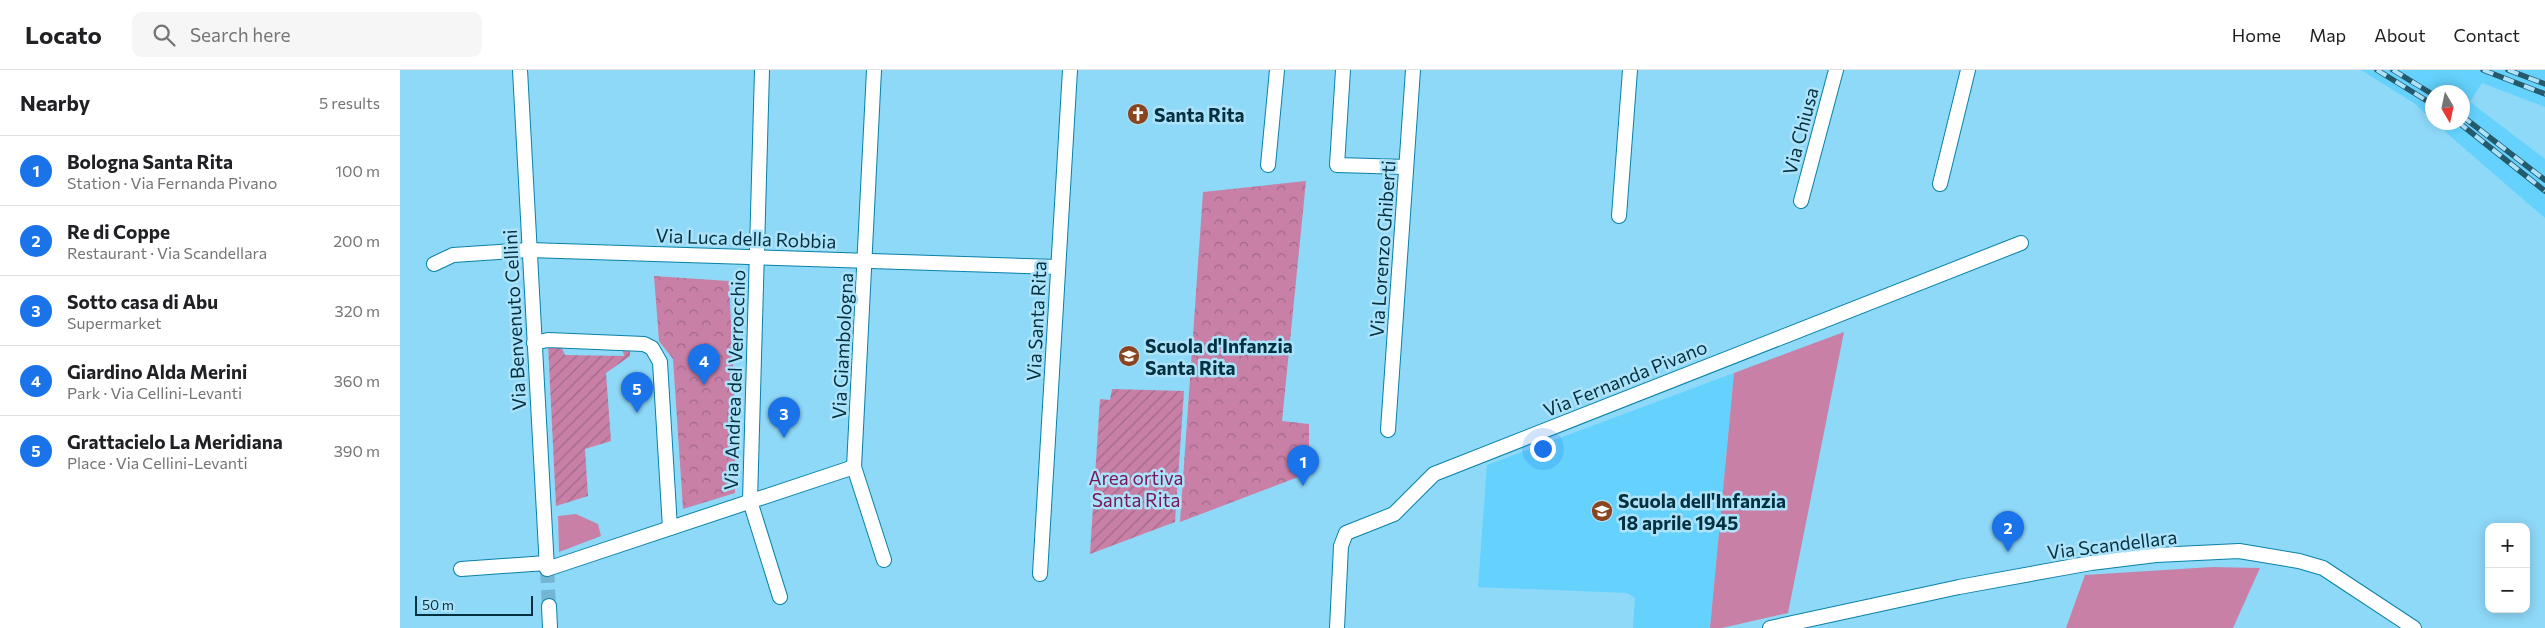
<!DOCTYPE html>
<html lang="en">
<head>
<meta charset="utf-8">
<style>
	body { margin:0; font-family:Commissioner,sans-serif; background:#f6f6f6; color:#202124 }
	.controls { position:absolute; right:15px; bottom:15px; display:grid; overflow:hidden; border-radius:10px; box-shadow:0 2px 12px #0003 }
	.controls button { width:45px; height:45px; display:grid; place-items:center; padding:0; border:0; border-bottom:1px solid #e0e0e0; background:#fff; color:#202124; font:25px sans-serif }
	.compass { position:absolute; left:2025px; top:15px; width:45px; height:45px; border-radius:50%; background:#fff; box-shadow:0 2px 12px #0003; rotate:171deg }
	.scale { position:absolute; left:15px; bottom:12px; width:118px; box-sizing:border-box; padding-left:5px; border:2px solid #02303f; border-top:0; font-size:14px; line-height:18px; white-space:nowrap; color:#02303f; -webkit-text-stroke:4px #ace2fa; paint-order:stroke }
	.you { position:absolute; left:1142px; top:378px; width:18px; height:18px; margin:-12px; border:4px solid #fff; border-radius:50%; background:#1a73e8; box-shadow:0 0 0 8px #1a73e833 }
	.badge { display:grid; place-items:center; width:32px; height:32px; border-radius:50%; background:#1a73e8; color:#fff; font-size:16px; font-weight:700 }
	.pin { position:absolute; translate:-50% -41px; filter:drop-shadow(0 1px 2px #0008) }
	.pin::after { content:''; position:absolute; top:26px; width:18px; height:15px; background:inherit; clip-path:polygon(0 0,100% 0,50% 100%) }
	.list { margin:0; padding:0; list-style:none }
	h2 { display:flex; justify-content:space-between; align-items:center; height:65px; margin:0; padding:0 20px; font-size:21px }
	h2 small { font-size:16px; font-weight:400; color:#757577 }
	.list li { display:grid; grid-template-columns:32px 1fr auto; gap:15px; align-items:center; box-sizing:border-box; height:70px; padding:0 20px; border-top:1px solid #e0e0e0 }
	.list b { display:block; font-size:19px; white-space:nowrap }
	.list p { margin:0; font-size:16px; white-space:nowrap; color:#757577 }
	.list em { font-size:16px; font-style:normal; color:#757577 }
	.icon { flex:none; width:28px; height:28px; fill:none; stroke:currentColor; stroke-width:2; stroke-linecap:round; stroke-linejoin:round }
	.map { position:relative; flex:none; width:2145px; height:558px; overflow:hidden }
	header { display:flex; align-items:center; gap:30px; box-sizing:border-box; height:70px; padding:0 25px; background:#fff; border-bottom:1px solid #e0e0e0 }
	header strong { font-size:24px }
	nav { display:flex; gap:28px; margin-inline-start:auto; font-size:18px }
	.search { width:350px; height:45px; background:#f6f6f6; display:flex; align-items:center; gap:12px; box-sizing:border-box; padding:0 18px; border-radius:10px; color:#757577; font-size:19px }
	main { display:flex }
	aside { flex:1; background:#fff }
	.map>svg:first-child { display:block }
	.built { fill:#64d2fd }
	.grass { fill:#c980a7 }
	.park { fill:url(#park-crowns) }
	.garden { fill:url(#garden-furrows) }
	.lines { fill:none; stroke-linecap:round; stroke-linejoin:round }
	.minor-tunnel { stroke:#72b6d3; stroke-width:14; stroke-dasharray:14 7; stroke-linecap:butt }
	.minor-casing { stroke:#0982a7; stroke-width:16 }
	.minor { stroke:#fff; stroke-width:14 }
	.rail-casing { stroke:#255a6d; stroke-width:5.5 }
	.rail { stroke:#ace2fa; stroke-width:4; stroke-dasharray:11; stroke-linecap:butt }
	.labels { text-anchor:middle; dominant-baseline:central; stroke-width:5; stroke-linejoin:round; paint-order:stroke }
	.poi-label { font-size:19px; font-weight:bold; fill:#02303f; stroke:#ace2fa; text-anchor:start }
	.street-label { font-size:19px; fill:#02303f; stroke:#ace2fa }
	.park-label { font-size:19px; fill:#791656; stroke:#ace2fa }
</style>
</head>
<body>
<header>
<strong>Locato</strong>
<div class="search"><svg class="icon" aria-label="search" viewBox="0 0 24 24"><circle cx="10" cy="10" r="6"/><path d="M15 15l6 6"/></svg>Search here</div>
<nav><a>Home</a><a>Map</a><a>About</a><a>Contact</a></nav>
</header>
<main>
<aside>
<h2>Nearby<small>5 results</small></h2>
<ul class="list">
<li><span class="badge">1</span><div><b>Bologna Santa Rita</b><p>Station · Via Fernanda Pivano</p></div><em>100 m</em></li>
<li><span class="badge">2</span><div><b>Re di Coppe</b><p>Restaurant · Via Scandellara</p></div><em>200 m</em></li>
<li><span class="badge">3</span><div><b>Sotto casa di Abu</b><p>Supermarket</p></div><em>320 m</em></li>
<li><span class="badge">4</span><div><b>Giardino Alda Merini</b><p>Park · Via Cellini-Levanti</p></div><em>360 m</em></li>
<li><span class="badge">5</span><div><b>Grattacielo La Meridiana</b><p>Place · Via Cellini-Levanti</p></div><em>390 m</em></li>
</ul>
</aside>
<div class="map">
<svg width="2145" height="558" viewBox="0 0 2145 558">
	<defs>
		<pattern id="park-crowns" width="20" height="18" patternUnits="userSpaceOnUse" patternTransform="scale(1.25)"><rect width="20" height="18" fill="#c980a7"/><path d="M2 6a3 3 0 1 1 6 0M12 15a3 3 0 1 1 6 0" fill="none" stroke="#a16989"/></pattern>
		<pattern id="garden-furrows" width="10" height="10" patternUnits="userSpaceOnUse" patternTransform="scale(1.25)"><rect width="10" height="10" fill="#c980a7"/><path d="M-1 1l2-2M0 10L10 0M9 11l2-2" fill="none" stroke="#a16989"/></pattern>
	</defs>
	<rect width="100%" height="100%" fill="#8ed8f8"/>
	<!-- built -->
	<g class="built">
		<polygon points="1961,0 2145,0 2145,37 2082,13 2070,32 2145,89 2145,148 2035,53 2062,52 2062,22 2032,22 2032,50 2014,33"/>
		<polygon points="1334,303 1310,558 1233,558 1235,528 1227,523 1078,517 1087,395"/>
	</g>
	<!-- grass -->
	<g class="grass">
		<polygon points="1444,262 1388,543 1322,558 1310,558 1334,303"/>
		<polygon points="176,444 198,454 201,466 159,482 158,446"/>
		<polygon points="1812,497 1860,498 1833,558 1666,558 1685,505"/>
	</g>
	<!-- park -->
	<g class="park">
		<polygon points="906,111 882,351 909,354 909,403 780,452 803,122"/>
		<polygon points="254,206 329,211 335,341 335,423 283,439 273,289 259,271"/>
	</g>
	<!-- garden -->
	<g class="garden">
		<polygon points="148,274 160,274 165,285 224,286 222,276 230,277 230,286 206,303 211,371 185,379 188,426 156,436"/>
		<polygon points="712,319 784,321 775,452 690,484 700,329 710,330"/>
	</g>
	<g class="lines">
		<!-- minor-tunnel -->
		<polyline class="minor-tunnel" points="147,499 149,536"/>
		<!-- minor casing -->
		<g class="minor-casing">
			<g id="minor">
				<polyline points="120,0 147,499 454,397"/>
				<polyline points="362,0 350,431 380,527"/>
				<polyline points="474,0 454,397 484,490"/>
				<polyline points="943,0 937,95 1006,97"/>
				<polyline points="868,95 877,0"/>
				<polyline points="1540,114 1568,0"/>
				<polyline points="1401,131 1436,0"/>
				<polyline points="1219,146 1230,0"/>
				<polyline points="34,194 53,185 129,180 658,197"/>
				<polyline points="134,273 148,270 244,274 252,278 260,292 270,458"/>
				<polyline points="988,360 1013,0"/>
				<polyline points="61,499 146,493"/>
				<polyline points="640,504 670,0"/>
				<polyline points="149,536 150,558"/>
				<polyline points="937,558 941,476 946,463 994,444 1034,404 1621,173"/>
				<polyline points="1370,558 1559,517 1691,493 1756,485 1839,481 1899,491 1923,498 2014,558"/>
			</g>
		</g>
		<!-- minor -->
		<use href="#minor" class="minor"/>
		<!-- rail casing -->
		<g class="rail-casing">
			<g id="rail">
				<polyline points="1977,0 2032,34"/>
				<polyline points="1993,0 2032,24"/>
				<polyline points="2083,0 2145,24"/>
				<polyline points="2108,0 2145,14"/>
				<polyline points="2062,46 2145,110"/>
				<polyline points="2058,52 2145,121"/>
			</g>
		</g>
		<!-- rail -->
		<use href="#rail" class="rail"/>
	</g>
	<!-- icons -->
	<defs>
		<g id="church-disc" transform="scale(1.125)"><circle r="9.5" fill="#8a441e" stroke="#ace2fa"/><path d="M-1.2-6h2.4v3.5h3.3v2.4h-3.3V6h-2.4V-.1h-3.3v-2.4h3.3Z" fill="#fff"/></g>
		<g id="school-disc" transform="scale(1.125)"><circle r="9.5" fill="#8a441e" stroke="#ace2fa"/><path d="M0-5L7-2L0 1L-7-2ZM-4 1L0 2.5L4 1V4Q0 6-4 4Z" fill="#fff"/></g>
	</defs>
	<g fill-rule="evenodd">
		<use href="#church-disc" x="738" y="44"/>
		<use href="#school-disc" x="729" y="286"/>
		<use href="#school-disc" x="1202" y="441"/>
	</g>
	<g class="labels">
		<!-- poi labels -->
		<g class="poi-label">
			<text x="754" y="44">Santa Rita</text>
			<text x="745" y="275">Scuola d'Infanzia<tspan x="745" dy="22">Santa Rita</tspan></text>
			<text x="1218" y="430">Scuola dell'Infanzia<tspan x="1218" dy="22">18 aprile 1945</tspan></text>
		</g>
		<!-- street labels -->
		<g class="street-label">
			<text transform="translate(1400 61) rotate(-75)">Via Chiusa</text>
			<text transform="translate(346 168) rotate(2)">Via Luca della Robbia</text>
			<text transform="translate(982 179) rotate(-86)">Via Lorenzo Ghiberti</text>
			<text transform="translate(114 250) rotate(-93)">Via Benvenuto Cellini</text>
			<text transform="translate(636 251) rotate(-87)">Via Santa Rita</text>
			<text transform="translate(442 276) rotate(-87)">Via Giambologna</text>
			<text transform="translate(1225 308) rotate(-22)">Via Fernanda Pivano</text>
			<text transform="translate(334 310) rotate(-88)">Via Andrea del Verrocchio</text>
			<text transform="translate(1712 474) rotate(-7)">Via Scandellara</text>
		</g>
		<!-- park labels -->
		<g class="park-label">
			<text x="736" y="407">Area ortiva<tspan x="736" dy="22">Santa Rita</tspan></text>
		</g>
	</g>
</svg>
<div class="controls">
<button>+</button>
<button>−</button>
</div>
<svg class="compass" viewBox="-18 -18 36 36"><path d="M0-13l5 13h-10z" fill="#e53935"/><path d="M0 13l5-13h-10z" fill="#757577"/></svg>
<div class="scale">50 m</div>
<div class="you"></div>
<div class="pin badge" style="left:903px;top:416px">1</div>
<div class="pin badge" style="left:1608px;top:482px">2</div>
<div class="pin badge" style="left:384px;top:368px">3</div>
<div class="pin badge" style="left:304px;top:315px">4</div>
<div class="pin badge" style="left:237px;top:343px">5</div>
</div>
</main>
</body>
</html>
